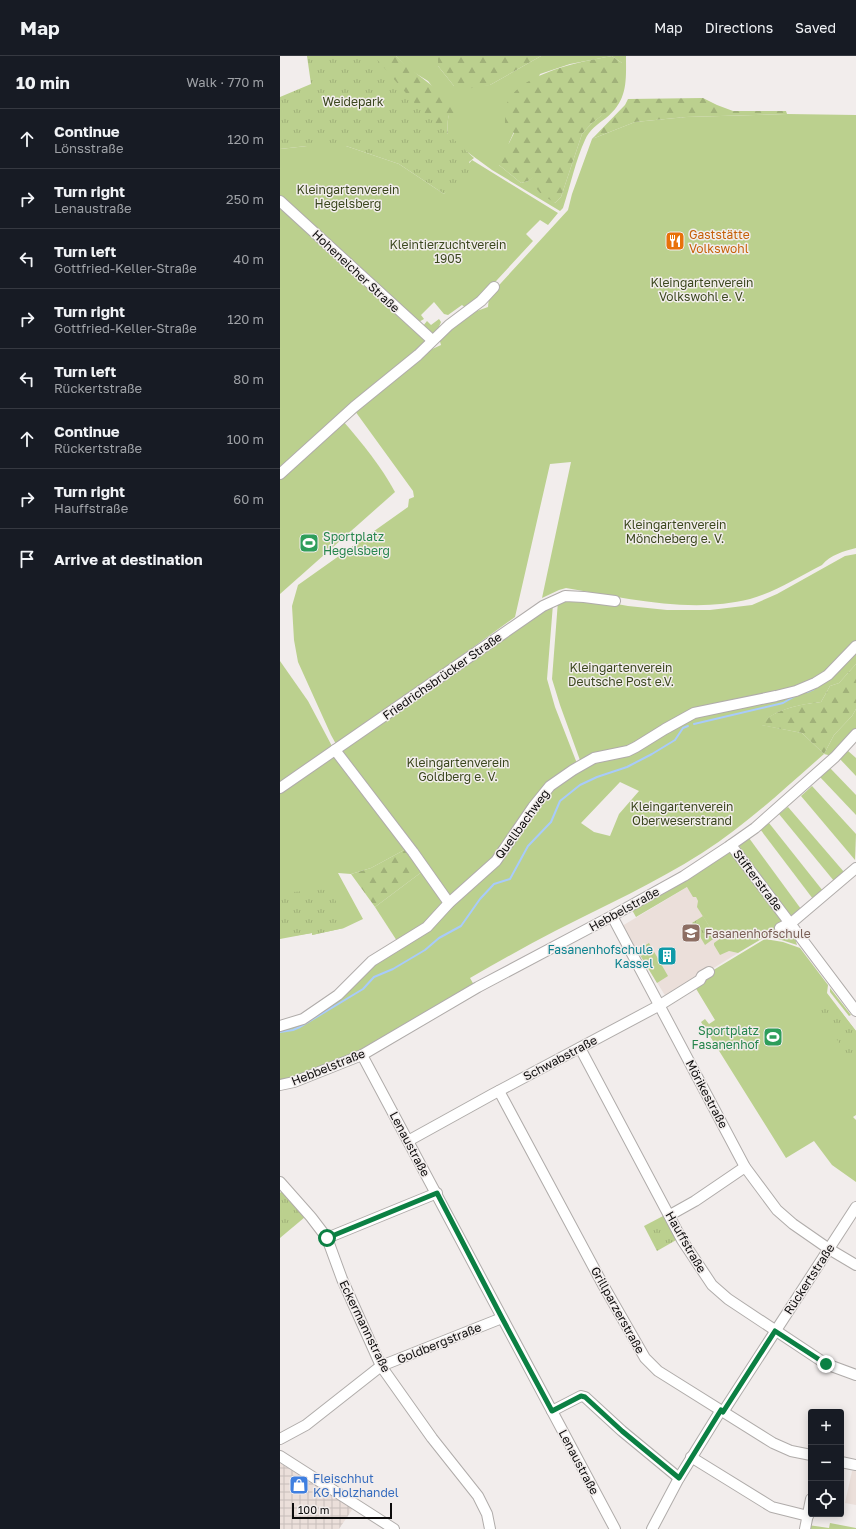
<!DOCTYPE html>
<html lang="en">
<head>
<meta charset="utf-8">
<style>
	body { margin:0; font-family:"Golos Text",sans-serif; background:#242831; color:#f1f3f6 }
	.controls { position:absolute; right:12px; bottom:12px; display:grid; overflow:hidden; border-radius:4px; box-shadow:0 2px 10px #0003 }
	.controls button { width:36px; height:36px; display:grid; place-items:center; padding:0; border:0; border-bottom:1px solid #363941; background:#171b24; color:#f1f3f6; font:20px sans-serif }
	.scale { position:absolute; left:12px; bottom:10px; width:100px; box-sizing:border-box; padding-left:4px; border:2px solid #0d0c0c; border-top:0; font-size:11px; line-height:14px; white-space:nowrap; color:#0d0c0c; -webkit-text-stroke:3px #f2edec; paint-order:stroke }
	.stop { position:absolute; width:12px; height:12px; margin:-9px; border:3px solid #0b8043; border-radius:50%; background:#fff }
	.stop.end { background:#0b8043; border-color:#fff; box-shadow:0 1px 4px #0008 }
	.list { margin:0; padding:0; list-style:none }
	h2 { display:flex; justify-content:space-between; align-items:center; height:52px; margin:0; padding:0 16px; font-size:17px }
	h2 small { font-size:13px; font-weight:400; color:#9ea1a6 }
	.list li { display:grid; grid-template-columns:26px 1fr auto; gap:12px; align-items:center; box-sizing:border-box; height:60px; padding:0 16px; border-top:1px solid #363941 }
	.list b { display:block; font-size:15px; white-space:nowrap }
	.list p { margin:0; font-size:13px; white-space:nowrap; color:#9ea1a6 }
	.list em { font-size:13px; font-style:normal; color:#9ea1a6 }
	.icon { flex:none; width:22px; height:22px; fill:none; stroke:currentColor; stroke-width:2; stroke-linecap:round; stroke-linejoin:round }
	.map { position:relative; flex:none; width:576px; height:1473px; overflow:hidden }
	header { display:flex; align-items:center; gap:24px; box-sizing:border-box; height:56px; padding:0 20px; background:#171b24; border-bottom:1px solid #363941 }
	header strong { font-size:19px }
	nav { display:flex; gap:22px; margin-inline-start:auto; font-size:14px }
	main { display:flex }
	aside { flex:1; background:#171b24 }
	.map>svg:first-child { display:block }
	.built { fill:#ebdfda }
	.industrial { fill:url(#industrial-grid) }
	.green { fill:#bbd08e; fill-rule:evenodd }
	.forest { fill:url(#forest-firs) }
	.park { fill:url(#park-tufts) }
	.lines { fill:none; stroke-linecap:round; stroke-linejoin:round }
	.stream { stroke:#a8cbfb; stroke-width:2 }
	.minor-casing { stroke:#b0acaa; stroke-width:12 }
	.minor { stroke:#fff; stroke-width:10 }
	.route { stroke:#0b8043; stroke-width:5 }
	.labels { text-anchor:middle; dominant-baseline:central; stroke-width:3; stroke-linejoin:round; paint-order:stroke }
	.park-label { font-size:12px; fill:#3a461d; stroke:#f2edec }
	.food-label { font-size:12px; fill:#c56008; stroke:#f2edec; text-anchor:start }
	.street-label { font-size:12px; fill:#0d0c0c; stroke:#f2edec }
	.leisure-label { font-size:12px; fill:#27864d; stroke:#f2edec; text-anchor:start }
	.education-label { font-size:12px; fill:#785e54; stroke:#f2edec; text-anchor:start }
	.culture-label { font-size:12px; fill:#0d838f; stroke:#f2edec; text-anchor:end }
	.shop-label { font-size:12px; fill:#366cbe; stroke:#f2edec; text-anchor:start }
</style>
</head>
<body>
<header>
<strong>Map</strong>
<nav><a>Map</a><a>Directions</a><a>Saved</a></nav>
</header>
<main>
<aside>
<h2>10 min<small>Walk · 770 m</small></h2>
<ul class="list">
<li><svg class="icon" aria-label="ahead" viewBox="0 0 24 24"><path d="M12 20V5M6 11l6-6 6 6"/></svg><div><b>Continue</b><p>Lönsstraße</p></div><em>120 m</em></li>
<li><svg class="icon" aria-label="right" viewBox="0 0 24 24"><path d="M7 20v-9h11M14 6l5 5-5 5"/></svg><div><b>Turn right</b><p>Lenaustraße</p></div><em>250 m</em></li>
<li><svg class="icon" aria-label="left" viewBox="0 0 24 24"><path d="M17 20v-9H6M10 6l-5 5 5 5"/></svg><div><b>Turn left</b><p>Gottfried-Keller-Straße</p></div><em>40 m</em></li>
<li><svg class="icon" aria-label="right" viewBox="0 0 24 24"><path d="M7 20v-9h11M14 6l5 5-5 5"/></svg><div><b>Turn right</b><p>Gottfried-Keller-Straße</p></div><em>120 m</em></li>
<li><svg class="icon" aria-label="left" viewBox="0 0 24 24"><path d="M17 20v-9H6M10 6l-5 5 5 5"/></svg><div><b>Turn left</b><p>Rückertstraße</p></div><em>80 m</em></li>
<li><svg class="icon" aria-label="ahead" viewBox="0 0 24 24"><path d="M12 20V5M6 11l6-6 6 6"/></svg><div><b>Continue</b><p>Rückertstraße</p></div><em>100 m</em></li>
<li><svg class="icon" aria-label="right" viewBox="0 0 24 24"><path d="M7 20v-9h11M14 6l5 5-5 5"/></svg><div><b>Turn right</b><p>Hauffstraße</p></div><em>60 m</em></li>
<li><svg class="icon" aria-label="arrive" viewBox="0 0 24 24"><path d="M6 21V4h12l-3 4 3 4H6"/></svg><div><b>Arrive at destination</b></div></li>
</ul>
</aside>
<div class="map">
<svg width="576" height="1473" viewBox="0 0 576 1473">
	<defs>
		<pattern id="industrial-grid" width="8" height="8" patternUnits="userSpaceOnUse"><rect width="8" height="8" fill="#ebdfda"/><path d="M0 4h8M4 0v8" fill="none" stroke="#c8beba"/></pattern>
		<pattern id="forest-firs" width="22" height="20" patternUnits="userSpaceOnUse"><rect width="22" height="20" fill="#bbd08e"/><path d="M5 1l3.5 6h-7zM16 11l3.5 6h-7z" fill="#a0b179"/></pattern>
		<pattern id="park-tufts" width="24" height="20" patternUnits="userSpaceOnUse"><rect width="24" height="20" fill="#bbd08e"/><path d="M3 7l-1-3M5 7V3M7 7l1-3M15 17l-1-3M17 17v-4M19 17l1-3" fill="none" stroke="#a0b179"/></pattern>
	</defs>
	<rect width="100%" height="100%" fill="#f2edec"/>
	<!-- built -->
	<g class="built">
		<polygon points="409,830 449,895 458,897 386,941 342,870"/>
		<polygon points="572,1415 576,1415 576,1449 565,1447"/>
	</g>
	<!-- industrial -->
	<polygon class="industrial" points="0,1407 74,1451 59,1473 0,1473"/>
	<!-- green -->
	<g class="green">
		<path d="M116 0H158V10L174 30 210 29 261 0H332L290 8 260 18 219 109 241 127 248 125 254 120 275 147 281 141 302 78 312 67 326 56 342 7 332 0H346C346 25 348 44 326 62 318 68 309 74 305 84 296 103 290 131 283 152L280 155 212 114 186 95 167 85C169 76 166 68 169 59H175L148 25 130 14Z"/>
		<path d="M507 58 576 59V492C564 495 550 499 542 509 519 521 495 536 470 543 411 558 345 542 286 532L279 534 262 542 291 406 270 408 235 561 108 653 56 688 51 679 18 606 14 584 12 550 18 529 128 451 129 443 134 441 133 435 75 355 148 295 161 289 159 282 191 257 208 251 209 240 288 154 292 138 312 83 355 66 406 61Z"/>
		<polygon points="27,90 66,90 119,108 164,138 192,104 278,157 268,169 260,164 246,178 253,185 204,238 187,253 182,249 168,259 164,258 154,246 141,259 144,263 137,267 0,142 0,93"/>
		<polygon points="0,150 146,284 146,286 0,413"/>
		<polygon points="159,263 161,266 158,273 153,278 147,278 143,270 147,265 151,269"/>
		<path d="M63 365C82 387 101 410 115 436L0 538V421Z"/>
		<polygon points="576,498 576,588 531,628 411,656 354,689 301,707 280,649 272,623 278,545 304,542 348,550 387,554 430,554 472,549 497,538 565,500"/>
		<polygon points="273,548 267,623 275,651 298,710 269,729 214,803 171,842 61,694"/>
		<path d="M576 593V608L559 627 550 630 541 646C523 648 492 653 482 669L522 677 544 698 554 679 572 660 576 653V673L552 700 544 698C504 733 466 769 422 797 375 827 324 850 275 875 246 890 218 906 190 922L194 929 81 997 0 1026V972L26 964 93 910 180 843 272 731 297 714 407 664 436 655 527 633ZM340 726 359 735 339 758 330 780 314 776 301 767Z"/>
		<polygon points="0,605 28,645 53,692 0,728"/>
		<polygon points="567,694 576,702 576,720 559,702"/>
		<polygon points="55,698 126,793 91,812 71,818 58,817 83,863 64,872 32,879 32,877 13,880 0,852 0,735"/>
		<polygon points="550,712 576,739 576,759 540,721"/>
		<polygon points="532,730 576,778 575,804 521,740"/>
		<polygon points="508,751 564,816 554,825 499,758"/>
		<polygon points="489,767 543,835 533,843 480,773"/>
		<polygon points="469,782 521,853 510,862 459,790"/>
		<polygon points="450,796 492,852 492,853 503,865 500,872 458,897 449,895 440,899 434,889 434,887 441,882 439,879 436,881 417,851 418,845 416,841 413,841 407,831 356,861 352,854"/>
		<polygon points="143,815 165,846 148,866 117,885 95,851"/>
		<polygon points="507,872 511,877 510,878 515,882 517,889 489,880 499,874"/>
		<polygon points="485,883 503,886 520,892 548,929 547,937 576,975 576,1059 573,1061 576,1064 576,1126 552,1109 534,1085 506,1102 421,966 425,963 429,968 435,964 415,931 422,921"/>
		<polygon points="369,887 388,920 377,927 357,894"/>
		<polygon points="550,932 571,959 569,960 550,936"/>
	</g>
	<!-- forest -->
	<g class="forest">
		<path d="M86 0H116C136 19 160 35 182 52L181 60 169 59C166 69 169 76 167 85Z"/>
		<polygon points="158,0 261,0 210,29 186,33 174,30 158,10"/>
		<path d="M332 0 342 7V40L332 52 312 67 302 78 281 141 275 147 261 138 256 132 257 125 254 121 248 125 241 127 219 109 218 101 221 92 229 87 234 77 225 68C225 62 225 53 227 47 240 17 303 5 332 0Z"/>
		<polygon points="423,42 437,49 453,55 506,55 507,58 406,61 355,66 312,83 345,49 348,43"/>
		<path d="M576 608V653L572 660 554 679 544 698 522 677 481 669C492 653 523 648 541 646L550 630 559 627Z"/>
		<polygon points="126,793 143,815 95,851 71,818 91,812"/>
	</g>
	<!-- park -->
	<g class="park">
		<polygon points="27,0 94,0 138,51 194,102 189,106 193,113 164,138 119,108 66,90 27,90 0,93 0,41 31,28"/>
		<polygon points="52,833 64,872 32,879 32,877 0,883 0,837"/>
		<polygon points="423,860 436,881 425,889 412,867"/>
		<polygon points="546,937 576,975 576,1014 537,952 544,946"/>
		<polygon points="2,1135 25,1161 0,1182 0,1137"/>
		<polygon points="385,1159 398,1183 377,1195 364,1170"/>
		<polygon points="550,1467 576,1472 576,1473 527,1473 528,1469 549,1472"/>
	</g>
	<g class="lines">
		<!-- stream -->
		<g class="stream">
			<polyline points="527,636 534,633"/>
			<polyline points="414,668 503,647 515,640"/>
			<polyline points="0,976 13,974 20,971 83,933 94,921 113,913 145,894 159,882 181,870 200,843 214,828 230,823 248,790 271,766 280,745 300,729 317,721 347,711 372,698 395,684 403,672 408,670"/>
		</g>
		<!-- minor casing -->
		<g class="minor-casing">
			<g id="minor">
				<polyline points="0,145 152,284"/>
				<polyline points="0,418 74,351 138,299 169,269 201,245 214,231"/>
				<polyline points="55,694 133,796 169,847"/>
				<polyline points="0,732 263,550 285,540 304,541 335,545"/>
				<polyline points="451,789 576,955"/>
				<polyline points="332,860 465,1111 497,1154 513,1168 549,1193 576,1209"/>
				<polyline points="500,872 506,869 510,868 576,812"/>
				<polyline points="0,970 23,963 58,939 92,905 147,871 169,847 216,805 253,751 270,730 293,714 314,702 348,695 356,691 385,673 414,657 496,640 516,635 535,627 548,619 576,590"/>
				<polyline points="300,992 402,1184 432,1229 448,1243 546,1308 576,1319"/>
				<polyline points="82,999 335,1473"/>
				<polyline points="0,1029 14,1026 82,999 198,931 332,860 404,820 448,791 475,772 555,701 576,678"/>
				<polyline points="219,1035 322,1227 365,1302 378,1315 493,1387 511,1395 531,1399"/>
				<polyline points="128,1085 213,1038 380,949 420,924 422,920 429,916"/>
				<polyline points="0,1126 31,1161 47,1182 62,1223 101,1310 152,1382 198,1440 207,1458 210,1473"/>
				<polyline points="390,1159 415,1145 465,1111"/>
				<polyline points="47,1182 157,1137"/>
				<polyline points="272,1355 301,1340 305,1341 342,1375 399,1422"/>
				<polyline points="443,1356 576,1151"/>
				<polyline points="0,1383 26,1369 101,1310 222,1262"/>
				<polyline points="0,1400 114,1473"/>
				<polyline points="411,1401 492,1451 528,1460"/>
				<polyline points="561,1406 576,1409"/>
				<polyline points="372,1473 399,1422 441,1354"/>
				<polyline points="525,1473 531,1443"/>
			</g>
		</g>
		<!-- minor -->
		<use href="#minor" class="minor"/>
	</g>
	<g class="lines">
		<!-- route -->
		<polyline class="route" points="47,1182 157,1137 222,1262 272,1355 301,1340 305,1341 342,1375 399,1422 441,1354 443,1356 495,1275 546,1308"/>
	</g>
	<!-- icons -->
	<defs>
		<g id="restaurant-square" transform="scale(1)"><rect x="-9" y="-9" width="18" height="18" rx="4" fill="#e8710a" stroke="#f2edec"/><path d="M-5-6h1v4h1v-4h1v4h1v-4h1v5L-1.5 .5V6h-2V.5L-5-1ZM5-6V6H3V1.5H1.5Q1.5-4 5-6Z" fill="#fff"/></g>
		<g id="stadium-square" transform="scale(1)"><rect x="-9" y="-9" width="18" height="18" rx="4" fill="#2e9e5b" stroke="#f2edec"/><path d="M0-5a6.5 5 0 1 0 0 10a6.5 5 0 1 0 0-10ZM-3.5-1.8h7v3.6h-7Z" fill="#fff"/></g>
		<g id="school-square" transform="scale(1)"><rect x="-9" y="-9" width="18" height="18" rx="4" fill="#8d6e63" stroke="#f2edec"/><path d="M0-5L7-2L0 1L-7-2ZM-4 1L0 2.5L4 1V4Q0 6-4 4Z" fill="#fff"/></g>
		<g id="building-square" transform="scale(1)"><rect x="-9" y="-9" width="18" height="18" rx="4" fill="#0f9aa8" stroke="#f2edec"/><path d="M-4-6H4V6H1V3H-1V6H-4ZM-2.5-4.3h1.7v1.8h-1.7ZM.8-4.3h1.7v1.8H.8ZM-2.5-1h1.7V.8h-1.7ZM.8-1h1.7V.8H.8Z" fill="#fff"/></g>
		<g id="shop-square" transform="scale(1)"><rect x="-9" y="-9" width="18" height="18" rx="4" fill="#3f7fe0" stroke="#f2edec"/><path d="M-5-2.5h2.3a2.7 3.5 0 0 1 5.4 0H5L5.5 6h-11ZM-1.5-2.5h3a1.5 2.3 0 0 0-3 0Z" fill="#fff"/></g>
	</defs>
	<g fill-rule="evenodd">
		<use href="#restaurant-square" x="395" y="185"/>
		<use href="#stadium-square" x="29" y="487"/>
		<use href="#school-square" x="411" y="877"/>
		<use href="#building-square" x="387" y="900"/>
		<use href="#stadium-square" x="493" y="981"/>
		<use href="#shop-square" x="19" y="1429"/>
	</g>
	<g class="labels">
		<!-- park labels -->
		<g class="park-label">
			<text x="73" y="45">Weidepark</text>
			<text x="68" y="133">Kleingartenverein<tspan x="68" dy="14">Hegelsberg</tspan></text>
			<text x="168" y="188">Kleintierzuchtverein<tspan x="168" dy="14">1905</tspan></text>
			<text x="422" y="226">Kleingartenverein<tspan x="422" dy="14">Volkswohl e. V.</tspan></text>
			<text x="395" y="468">Kleingartenverein<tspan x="395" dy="14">Möncheberg e. V.</tspan></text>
			<text x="341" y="611">Kleingartenverein<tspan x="341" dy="14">Deutsche Post e.V.</tspan></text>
			<text x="178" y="706">Kleingartenverein<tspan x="178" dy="14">Goldberg e. V.</tspan></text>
			<text x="402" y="750">Kleingartenverein<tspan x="402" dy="14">Oberweserstrand</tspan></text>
		</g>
		<!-- food labels -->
		<g class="food-label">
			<text x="409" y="178">Gaststätte<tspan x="409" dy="14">Volkswohl</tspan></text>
		</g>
		<!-- street labels -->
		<g class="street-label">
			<text transform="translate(76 215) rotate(43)">Hoheneicher Straße</text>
			<text transform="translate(162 620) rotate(-35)">Friedrichsbrücker Straße</text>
			<text transform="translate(242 768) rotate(-54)">Quellbachweg</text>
			<text transform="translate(478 824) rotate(53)">Stifterstraße</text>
			<text transform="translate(344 853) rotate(-29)">Hebbelstraße</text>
			<text transform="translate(280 1002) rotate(-28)">Schwabstraße</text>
			<text transform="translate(48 1011) rotate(-22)">Hebbelstraße</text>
			<text transform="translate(427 1038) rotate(62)">Mörikestraße</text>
			<text transform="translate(130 1088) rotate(62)">Lenaustraße</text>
			<text transform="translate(406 1186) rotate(60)">Hauffstraße</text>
			<text transform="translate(529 1223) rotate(-57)">Rückertstraße</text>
			<text transform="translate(338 1254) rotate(61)">Grillparzerstraße</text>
			<text transform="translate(85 1270) rotate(64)">Eckermannstraße</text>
			<text transform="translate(159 1287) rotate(-22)">Goldbergstraße</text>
			<text transform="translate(299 1406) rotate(62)">Lenaustraße</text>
		</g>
		<!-- leisure labels -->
		<g class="leisure-label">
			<text x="43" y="480">Sportplatz<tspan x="43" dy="14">Hegelsberg</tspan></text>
			<text x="479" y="974" text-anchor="end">Sportplatz<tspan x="479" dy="14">Fasanenhof</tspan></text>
		</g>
		<!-- education labels -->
		<g class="education-label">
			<text x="425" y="877">Fasanenhofschule</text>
		</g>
		<!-- culture labels -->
		<g class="culture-label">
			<text x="373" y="893">Fasanenhofschule<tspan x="373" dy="14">Kassel</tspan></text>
		</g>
		<!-- shop labels -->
		<g class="shop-label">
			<text x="33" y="1422">Fleischhut<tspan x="33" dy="14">KG Holzhandel</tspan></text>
		</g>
	</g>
</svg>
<div class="controls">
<button>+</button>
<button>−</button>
<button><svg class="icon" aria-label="locate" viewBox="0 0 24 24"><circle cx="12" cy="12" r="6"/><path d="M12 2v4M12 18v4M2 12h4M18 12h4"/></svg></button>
</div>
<div class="scale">100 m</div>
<div class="stop" style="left:47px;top:1182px"></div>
<div class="stop end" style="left:546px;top:1308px"></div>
</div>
</main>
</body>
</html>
